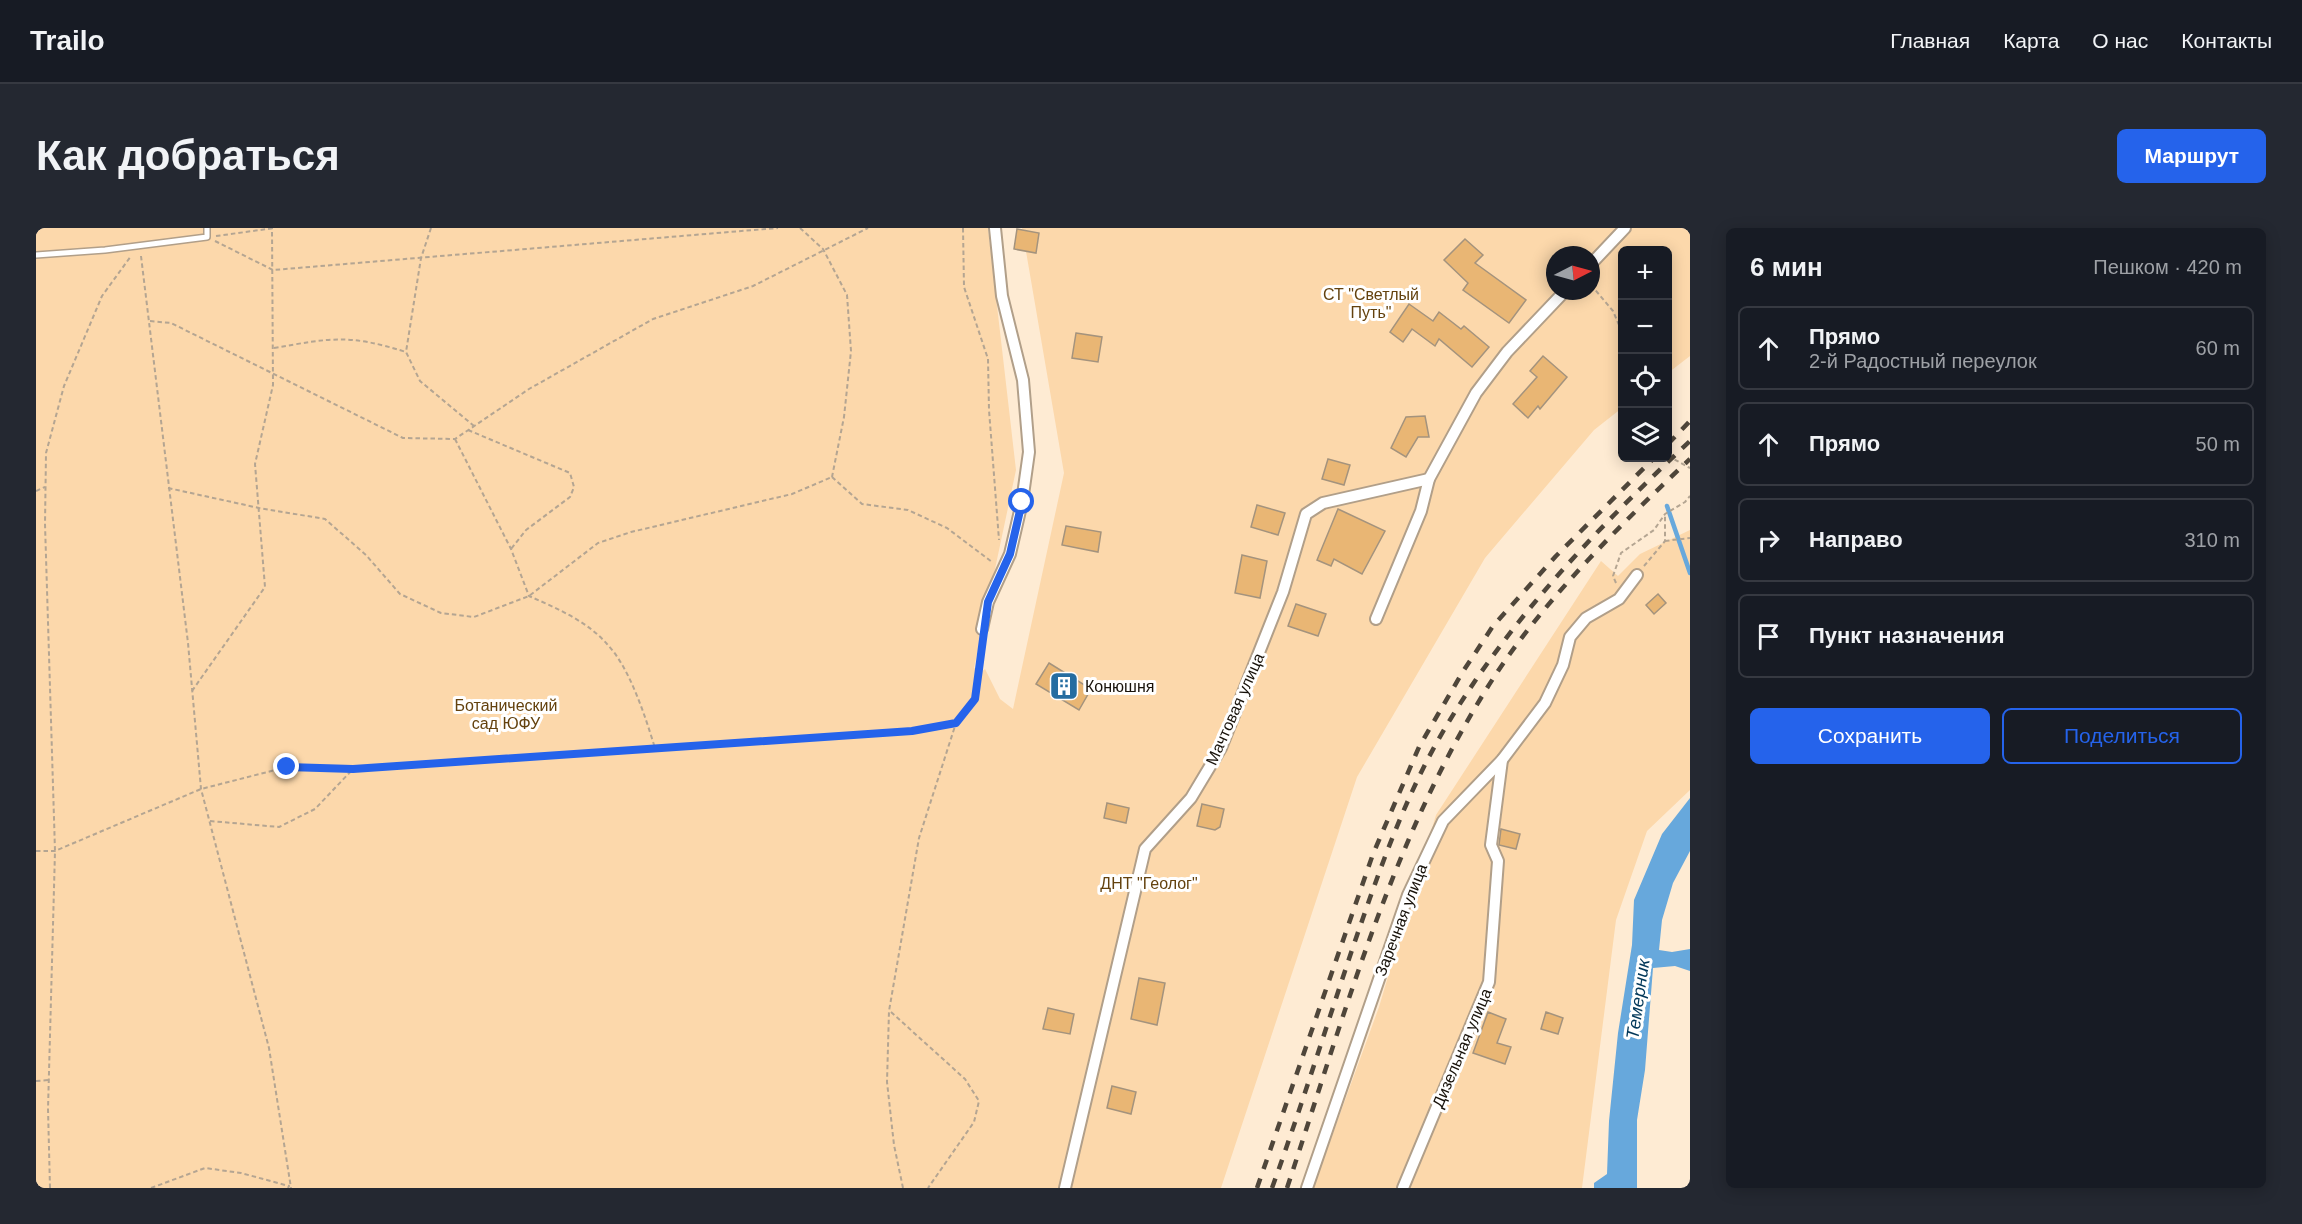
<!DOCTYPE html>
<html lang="ru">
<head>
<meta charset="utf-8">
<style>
	body { margin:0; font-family:Arial,sans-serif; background:#242831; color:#f1f3f6 }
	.controls { position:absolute; right:18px; top:18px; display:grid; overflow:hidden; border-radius:9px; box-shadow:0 3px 15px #0003 }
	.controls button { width:54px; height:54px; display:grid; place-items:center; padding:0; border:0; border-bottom:2px solid #363941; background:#171b24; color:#f1f3f6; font:30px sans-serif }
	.compass { position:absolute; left:1510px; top:18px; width:54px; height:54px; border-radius:50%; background:#171b24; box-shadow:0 3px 15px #0003; rotate:84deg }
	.stop { position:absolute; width:18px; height:18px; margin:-14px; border:4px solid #2563eb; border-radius:50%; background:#fff }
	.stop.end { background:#2563eb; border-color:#fff; box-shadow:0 2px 6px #0008 }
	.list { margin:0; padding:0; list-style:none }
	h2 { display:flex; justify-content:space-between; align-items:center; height:78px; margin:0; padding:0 24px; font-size:26px }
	h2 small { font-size:20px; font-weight:400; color:#9ea1a6 }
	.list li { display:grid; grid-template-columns:39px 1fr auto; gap:18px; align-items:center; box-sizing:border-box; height:84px; margin:0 12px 12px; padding:0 12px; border:2px solid #363941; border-radius:9px }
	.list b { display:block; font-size:22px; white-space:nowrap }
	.list p { margin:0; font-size:20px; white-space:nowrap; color:#9ea1a6 }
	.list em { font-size:20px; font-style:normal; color:#9ea1a6 }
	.actions { display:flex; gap:12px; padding:18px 24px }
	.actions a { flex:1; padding:14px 0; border:2px solid #2563eb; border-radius:9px; text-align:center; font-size:21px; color:#2563eb }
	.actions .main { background:#2563eb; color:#fff }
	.icon { flex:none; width:33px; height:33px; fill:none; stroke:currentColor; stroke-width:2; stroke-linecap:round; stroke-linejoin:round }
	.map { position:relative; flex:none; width:1654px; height:960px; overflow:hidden; border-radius:9px }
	header { display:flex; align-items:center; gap:36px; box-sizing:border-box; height:84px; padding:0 30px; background:#171b24; border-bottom:2px solid #363941 }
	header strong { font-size:28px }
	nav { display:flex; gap:33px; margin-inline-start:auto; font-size:21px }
	.intro { display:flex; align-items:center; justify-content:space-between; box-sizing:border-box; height:144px; padding:0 36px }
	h1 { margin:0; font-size:42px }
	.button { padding:15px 27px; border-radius:9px; background:#2563eb; color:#fff; font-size:21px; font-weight:700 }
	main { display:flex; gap:36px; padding:0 36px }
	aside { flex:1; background:#171b24; border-radius:9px; box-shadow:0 3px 15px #0003 }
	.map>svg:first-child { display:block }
	.green { fill:#fcd8ab; fill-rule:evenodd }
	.water { fill:#67a8dc }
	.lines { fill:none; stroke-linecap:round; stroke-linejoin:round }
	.stream { stroke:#67a8dc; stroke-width:4.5 }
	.building { fill:#e9b674; stroke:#a4937d; stroke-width:1.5 }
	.lane-casing { stroke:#b19f89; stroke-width:8 }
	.street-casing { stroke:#b19f89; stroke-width:14 }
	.path { stroke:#b4a592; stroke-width:2; stroke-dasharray:4.5 3; stroke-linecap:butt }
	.lane { stroke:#fff; stroke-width:5 }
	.street { stroke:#fff; stroke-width:10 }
	.rail { stroke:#4f463a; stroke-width:4.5; stroke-dasharray:10 10; stroke-linecap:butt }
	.route { stroke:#2563eb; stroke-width:8 }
	.labels { text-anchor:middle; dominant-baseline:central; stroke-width:6; stroke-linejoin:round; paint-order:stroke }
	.park-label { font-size:16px; fill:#64420e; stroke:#fff }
	.poi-label { font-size:16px; fill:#171109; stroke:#fff; text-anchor:start }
	.street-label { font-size:16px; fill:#171109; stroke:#fff }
	.water-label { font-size:18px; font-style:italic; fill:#013759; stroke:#fff }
</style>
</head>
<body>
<header>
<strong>Trailo</strong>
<nav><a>Главная</a><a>Карта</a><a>О нас</a><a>Контакты</a></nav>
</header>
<div class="intro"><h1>Как добраться</h1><a class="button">Маршрут</a></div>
<main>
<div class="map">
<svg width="1654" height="960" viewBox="0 0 1654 960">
	<rect width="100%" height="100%" fill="#feebd3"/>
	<!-- green -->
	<g class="green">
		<path d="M0 0H952L980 242 938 440 945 444 949 441 964 471 977 481 1028 245 986 0H1654V128L1632 145V22H1586V180L1558 202 1449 330 1321 549 1185 960H0ZM1519 27H1555V63H1519Z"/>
		<polygon points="1654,302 1654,562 1611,603 1580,692 1546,960 1277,960 1343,779 1400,587 1565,333 1582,348 1604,326"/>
	</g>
	<!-- water -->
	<polygon class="water" points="1654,570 1654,623 1637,655 1626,692 1623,722 1636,724 1654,721 1654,743 1639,738 1617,740 1609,842 1601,892 1601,960 1558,960 1558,955 1571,946 1573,893 1582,805 1596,717 1598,672 1626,606"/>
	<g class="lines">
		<!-- stream -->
		<polyline class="stream" points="1631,278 1654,345"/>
	</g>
	<!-- building -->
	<g class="building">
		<polygon points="981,1 1003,5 1000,25 978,21"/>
		<polygon points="1429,11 1447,27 1439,35 1490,72 1473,95 1427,62 1432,55 1408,32"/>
		<polygon points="1373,76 1397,93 1403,84 1425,101 1428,98 1453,119 1436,139 1403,111 1399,118 1376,101 1367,114 1354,104"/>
		<polygon points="1040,105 1066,109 1062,134 1036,130"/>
		<polygon points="1507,128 1531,149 1504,181 1502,178 1492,190 1477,176 1501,149 1494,143"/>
		<polygon points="1389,188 1393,209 1382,209 1370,229 1355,220 1370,189"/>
		<polygon points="1292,231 1314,237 1308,257 1286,251"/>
		<polygon points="1221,277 1249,285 1242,307 1215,299"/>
		<polygon points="1302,281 1349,303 1326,346 1298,331 1295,338 1281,332"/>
		<polygon points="1030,298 1065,304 1062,324 1026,317"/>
		<polygon points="1206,327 1231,333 1224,370 1199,365"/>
		<polygon points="1622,366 1630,375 1618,386 1610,377"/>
		<polygon points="1260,376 1290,386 1282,408 1252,398"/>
		<polygon points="1013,435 1055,461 1043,482 1000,456"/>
		<polygon points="1071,575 1093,580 1090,595 1068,590"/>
		<polygon points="1166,576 1188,581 1184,599 1179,602 1161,598"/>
		<polygon points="1465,601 1484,606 1480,621 1463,617"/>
		<polygon points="1103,750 1129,755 1121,797 1095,791"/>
		<polygon points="1012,780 1038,786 1034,806 1007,801"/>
		<polygon points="1452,784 1470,791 1461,815 1475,819 1469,836 1437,825"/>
		<polygon points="1510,784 1527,790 1522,806 1505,801"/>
		<polygon points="1076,858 1100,864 1095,886 1071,880"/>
	</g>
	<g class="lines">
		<!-- lane casing -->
		<g class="lane-casing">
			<polyline id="lane" points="0,27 69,22 171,9 171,0"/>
		</g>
		<!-- street casing -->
		<g class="street-casing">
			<g id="street">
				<polyline points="1555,36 1589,0"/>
				<polyline points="1340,391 1385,283 1393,251 1440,165 1471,124 1529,63"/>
				<polyline points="946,401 952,374 974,326 986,274 993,224 987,152 966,68 959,0"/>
				<polyline points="1029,960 1109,621 1155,570 1185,520 1247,364 1270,286 1287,275 1393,251"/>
				<polyline points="1271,960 1372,667 1407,593 1466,532 1509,475 1527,437 1534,409 1550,390 1583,371 1601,347"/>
				<polyline points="1367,960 1453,754 1462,633 1455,617 1466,532"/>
			</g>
		</g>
		<!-- path -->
		<g class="path">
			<polyline points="395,0 385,30 370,124 384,153 438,198"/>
			<polyline points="764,0 787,21 811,67 815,123 808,189 796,249"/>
			<polyline points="927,0 928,59 952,131 953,182 963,312"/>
			<polyline points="180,8 239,0"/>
			<polyline points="179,13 237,42 742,0"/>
			<polyline points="105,28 152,415 165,561 233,820 255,960"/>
			<polyline points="1555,57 1577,83 1586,104"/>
			<polyline points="114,93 135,95 367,210 419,211 493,161 617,91 717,58 832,0"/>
			<path d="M238 120C295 110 313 106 370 124"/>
			<polyline points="432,202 534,245 538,259 534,269 490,302 475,321"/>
			<path d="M419 211 475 321 493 368C520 380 551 393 571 416 594 440 609 488 619 520"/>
			<polyline points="1632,228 1654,240"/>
			<polyline points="796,249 826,276 872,282 911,300 956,334"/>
			<polyline points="132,260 223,280 289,291 330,327 364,366 405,385 438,389 493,368 562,315 595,304 756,266 796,249"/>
			<polyline points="0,263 9,259"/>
			<polyline points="1629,313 1654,310"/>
			<polyline points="1608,338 1629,313 1629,286"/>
			<polyline points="1580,355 1577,348 1585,325 1618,302 1629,286 1649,274 1654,268"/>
			<polyline points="156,463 229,359 219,236 237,157 236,0"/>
			<polyline points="174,593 243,599 279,581 317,541"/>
			<polyline points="0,623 19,623 165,561 251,539 317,541 876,503 920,495"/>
			<polyline points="855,784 929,851 943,873 938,894 892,960"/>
			<polyline points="0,853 13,852"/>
			<polyline points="14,960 12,881 19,623 9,296 10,225 28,158 66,68 95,28"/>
			<polyline points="115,960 169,940 205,945 253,958 252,960"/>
			<polyline points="867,960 858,917 851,854 853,783 883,610 920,495 939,471 945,412"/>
		</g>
		<!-- lane -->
		<use href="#lane" class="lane"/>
		<!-- street -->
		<use href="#street" class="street"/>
		<!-- rail -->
		<g class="rail">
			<polyline points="1632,216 1654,193"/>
			<polyline points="1221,960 1337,626 1383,519 1426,445 1457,398 1520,328 1618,230"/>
			<path d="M1236 960C1265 880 1290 799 1317 719 1341 649 1365 579 1401 514 1466 399 1558 303 1654 213"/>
			<path d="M1251 960C1307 792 1354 617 1448 465 1500 379 1581 300 1654 231"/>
		</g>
	</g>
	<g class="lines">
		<!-- route -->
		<polyline class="route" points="251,539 317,541 876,503 920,495 939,471 952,374 974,326 986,274"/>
	</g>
	<!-- icons -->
	<defs>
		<g id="building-square" transform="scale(1.5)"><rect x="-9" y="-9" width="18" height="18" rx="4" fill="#256da1" stroke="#fff"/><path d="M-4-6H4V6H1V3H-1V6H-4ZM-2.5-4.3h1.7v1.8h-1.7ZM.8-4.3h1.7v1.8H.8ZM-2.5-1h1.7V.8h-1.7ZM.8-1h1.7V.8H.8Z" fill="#fff"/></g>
	</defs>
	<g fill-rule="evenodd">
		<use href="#building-square" x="1028" y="458"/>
	</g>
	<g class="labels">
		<!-- park labels -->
		<g class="park-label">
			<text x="1335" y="66">СТ "Светлый<tspan x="1335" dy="18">Путь"</tspan></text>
			<text x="470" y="477">Ботанический<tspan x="470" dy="18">сад ЮФУ</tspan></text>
			<text x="1113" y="655">ДНТ "Геолог"</text>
		</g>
		<!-- poi labels -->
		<g class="poi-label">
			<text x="1049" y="458">Конюшня</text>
		</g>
		<!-- street labels -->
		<g class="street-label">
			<text transform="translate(1199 481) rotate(-66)">Мачтовая улица</text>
			<text transform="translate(1365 692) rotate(-69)">Заречная улица</text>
			<text transform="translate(1426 820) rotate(-67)">Дизельная улица</text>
		</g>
		<!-- water labels -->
		<g class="water-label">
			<text transform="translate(1602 771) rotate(-82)">Темерник</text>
		</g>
	</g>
</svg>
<div class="controls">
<button>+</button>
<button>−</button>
<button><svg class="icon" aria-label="locate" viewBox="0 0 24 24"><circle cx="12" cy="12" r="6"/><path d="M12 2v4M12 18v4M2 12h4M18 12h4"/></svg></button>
<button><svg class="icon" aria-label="layers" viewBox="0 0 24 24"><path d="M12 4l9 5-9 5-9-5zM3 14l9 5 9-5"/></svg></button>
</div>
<svg class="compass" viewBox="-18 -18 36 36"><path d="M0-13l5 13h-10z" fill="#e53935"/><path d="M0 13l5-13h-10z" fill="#9ea1a6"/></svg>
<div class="stop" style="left:986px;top:274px"></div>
<div class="stop end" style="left:251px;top:539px"></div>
</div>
<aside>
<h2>6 мин<small>Пешком · 420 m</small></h2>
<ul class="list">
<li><svg class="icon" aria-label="ahead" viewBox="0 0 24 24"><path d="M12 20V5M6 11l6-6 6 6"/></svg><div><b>Прямо</b><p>2-й Радостный переулок</p></div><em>60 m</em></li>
<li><svg class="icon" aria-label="ahead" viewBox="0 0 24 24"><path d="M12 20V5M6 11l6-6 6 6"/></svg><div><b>Прямо</b></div><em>50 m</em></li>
<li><svg class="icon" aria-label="right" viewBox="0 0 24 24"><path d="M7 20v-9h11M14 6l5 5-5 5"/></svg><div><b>Направо</b></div><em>310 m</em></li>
<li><svg class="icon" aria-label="arrive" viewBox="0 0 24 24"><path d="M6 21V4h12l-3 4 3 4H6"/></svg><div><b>Пункт назначения</b></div></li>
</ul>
<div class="actions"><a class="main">Сохранить</a><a>Поделиться</a></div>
</aside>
</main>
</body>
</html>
